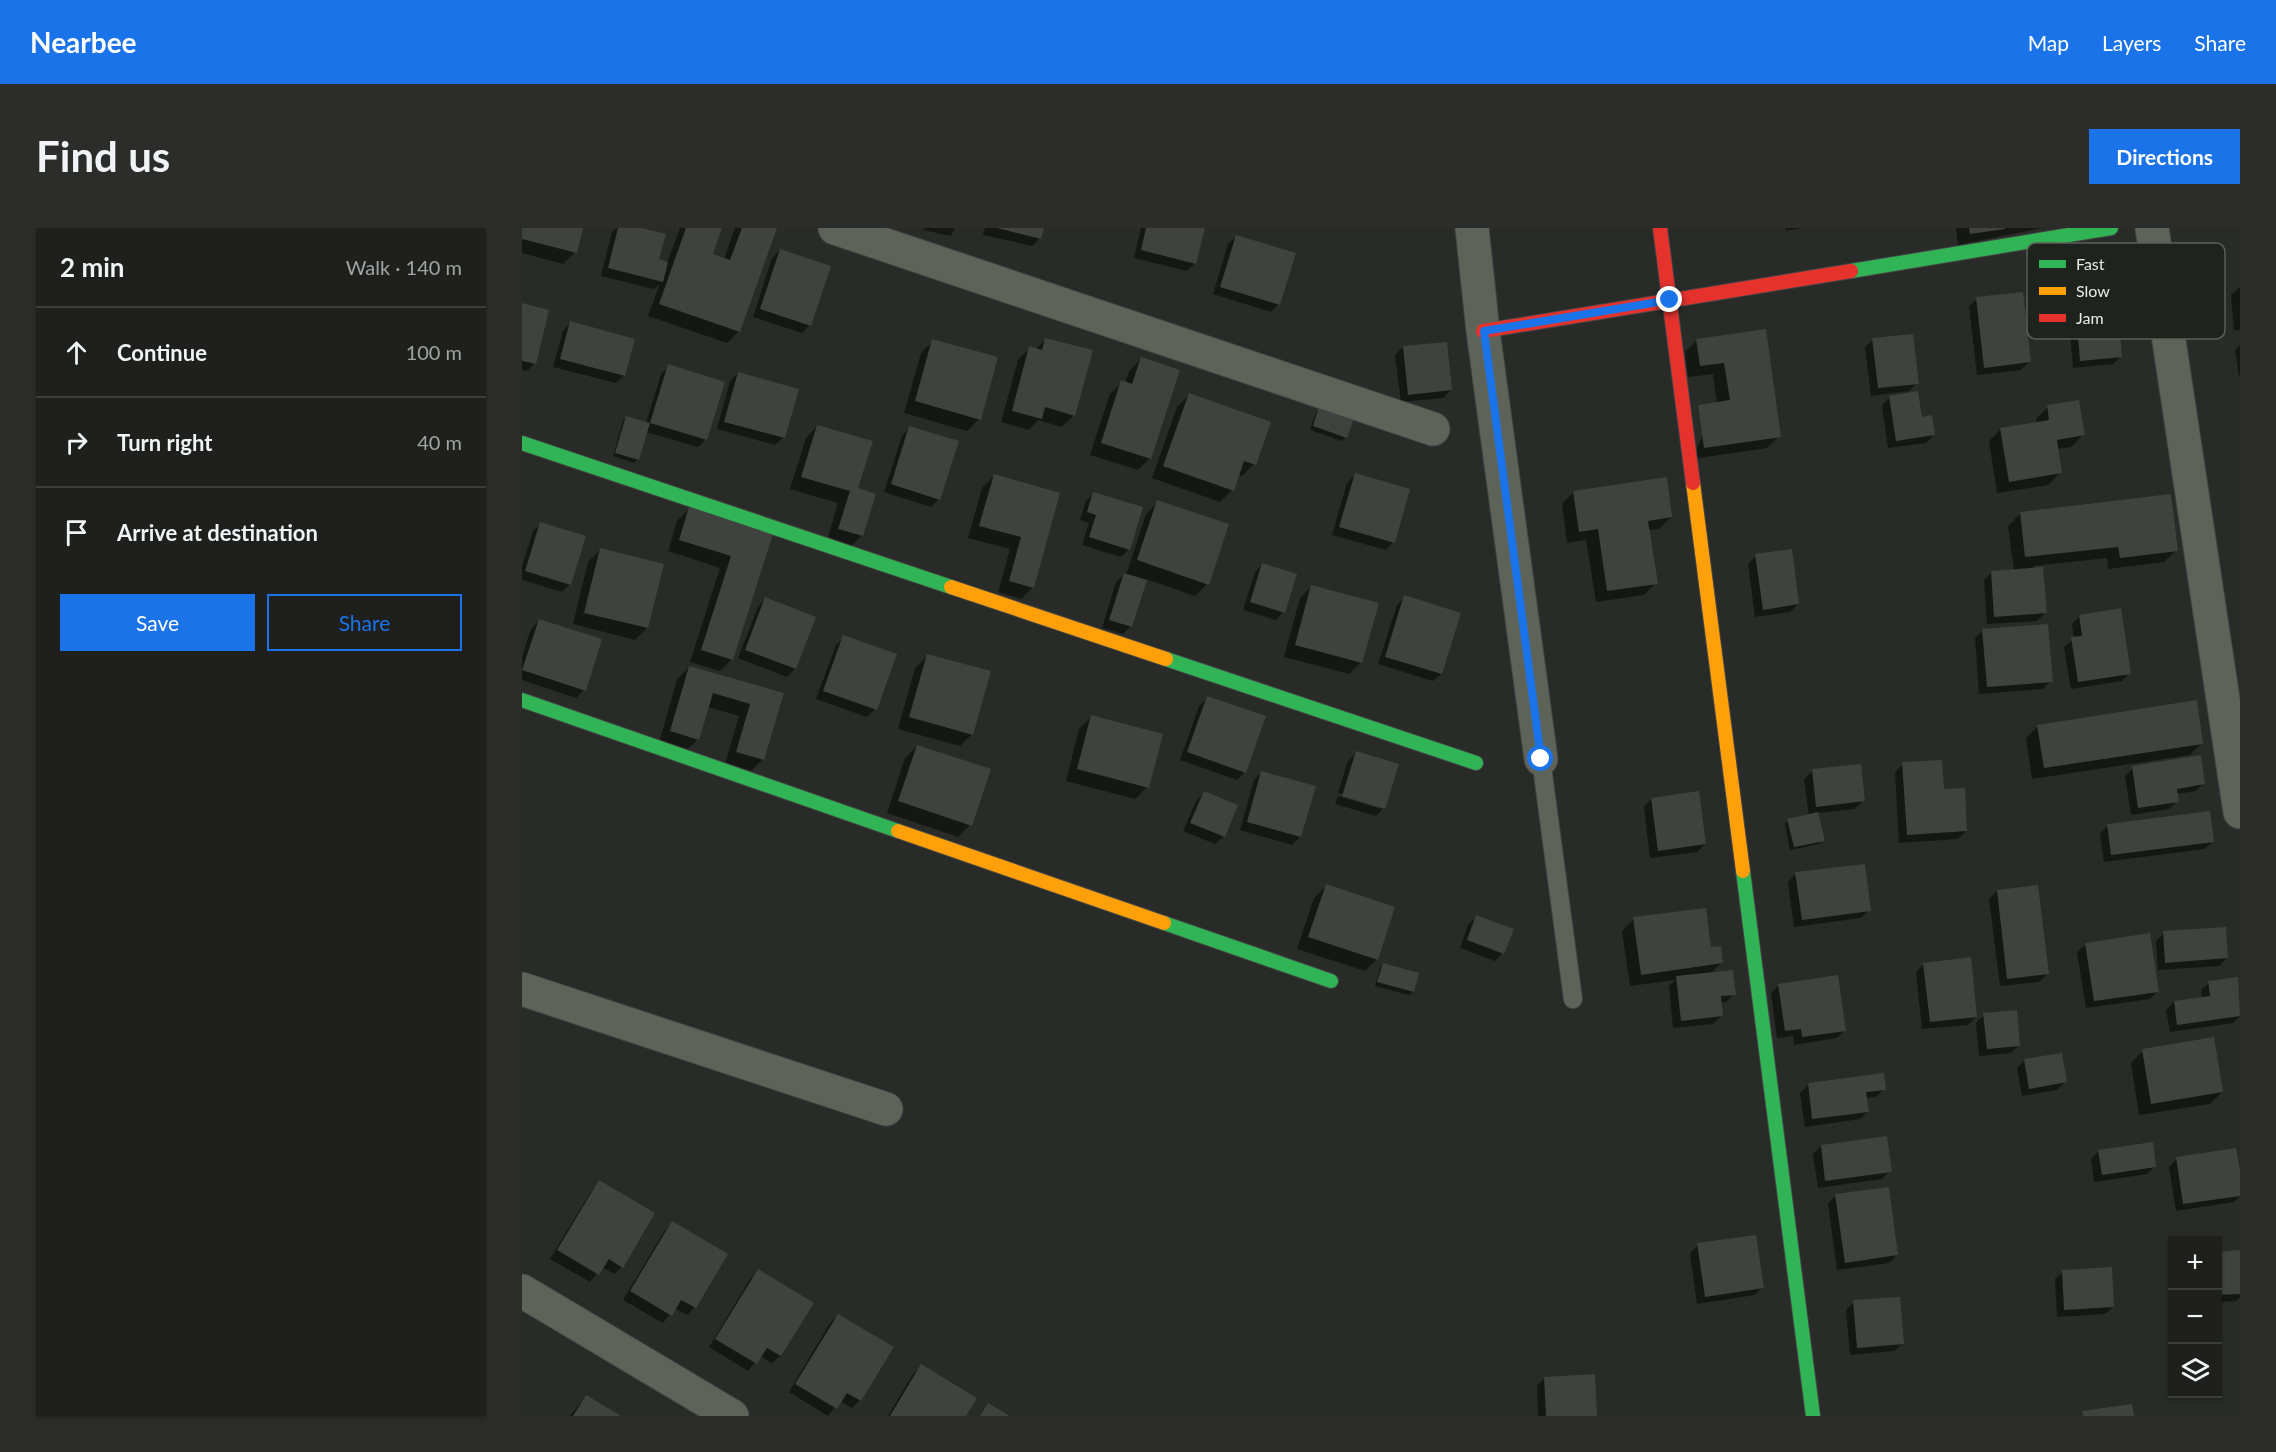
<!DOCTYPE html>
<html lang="en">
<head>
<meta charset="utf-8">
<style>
	body { margin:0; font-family:Lato,sans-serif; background:#2c2d2b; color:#f1f3f6 }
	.controls { position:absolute; right:18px; bottom:18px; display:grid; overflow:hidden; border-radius:0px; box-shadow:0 2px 4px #0004 }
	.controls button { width:54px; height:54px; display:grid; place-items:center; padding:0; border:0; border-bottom:2px solid #3c3e3c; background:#1f201e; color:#f1f3f6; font:30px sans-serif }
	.stop { position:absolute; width:18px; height:18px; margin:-14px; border:4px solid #1a73e8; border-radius:50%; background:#fff }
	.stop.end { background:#1a73e8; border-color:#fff; box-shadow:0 2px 6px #0008 }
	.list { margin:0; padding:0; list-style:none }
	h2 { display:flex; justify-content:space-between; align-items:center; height:78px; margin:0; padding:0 24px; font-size:26px }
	h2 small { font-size:20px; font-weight:400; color:#a1a3a4 }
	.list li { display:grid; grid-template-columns:39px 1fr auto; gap:18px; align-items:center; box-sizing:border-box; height:90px; padding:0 24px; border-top:2px solid #3c3e3c }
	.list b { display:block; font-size:22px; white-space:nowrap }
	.list em { font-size:20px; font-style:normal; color:#a1a3a4 }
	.actions { display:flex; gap:12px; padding:18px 24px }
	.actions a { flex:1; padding:14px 0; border:2px solid #1a73e8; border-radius:0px; text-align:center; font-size:21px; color:#1a73e8 }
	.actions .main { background:#1a73e8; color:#fff }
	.icon { flex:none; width:33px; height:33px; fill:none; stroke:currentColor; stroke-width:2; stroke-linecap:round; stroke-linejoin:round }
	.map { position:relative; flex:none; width:1718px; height:1188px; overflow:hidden; border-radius:0px }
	header { display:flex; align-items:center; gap:36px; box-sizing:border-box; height:84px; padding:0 30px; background:#1a73e8; color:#fff }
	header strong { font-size:28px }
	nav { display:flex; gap:33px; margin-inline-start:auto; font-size:21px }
	.intro { display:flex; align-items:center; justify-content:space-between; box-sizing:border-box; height:144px; padding:0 36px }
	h1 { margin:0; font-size:42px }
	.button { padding:15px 27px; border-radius:0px; background:#1a73e8; color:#fff; font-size:21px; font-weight:700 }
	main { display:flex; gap:36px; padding:0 36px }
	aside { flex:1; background:#1f201e; border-radius:0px; box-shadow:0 2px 4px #0004 }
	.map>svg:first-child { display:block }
	.shadow { fill:#0007 }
	.building { fill:#40423f }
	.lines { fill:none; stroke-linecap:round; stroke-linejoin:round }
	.lane-casing { stroke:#444544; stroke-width:20 }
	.street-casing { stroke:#444544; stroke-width:35 }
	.fast-casing { stroke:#444544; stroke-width:16 }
	.slow-casing { stroke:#444544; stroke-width:16 }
	.jam-casing { stroke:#444544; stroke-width:16 }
	.lane { stroke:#5e635a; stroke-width:18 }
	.street { stroke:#5e635a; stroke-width:33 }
	.fast { stroke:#30b455; stroke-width:14 }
	.slow { stroke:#ff9f0a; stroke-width:14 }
	.jam { stroke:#e5322d; stroke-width:14 }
	.route { stroke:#1a73e8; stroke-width:8 }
	.key { fill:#1f231d; stroke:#5b5f5a; stroke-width:1.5 }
	.key-label { font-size:16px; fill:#e8ebe7 }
</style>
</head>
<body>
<header>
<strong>Nearbee</strong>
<nav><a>Map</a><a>Layers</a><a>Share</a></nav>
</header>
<div class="intro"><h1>Find us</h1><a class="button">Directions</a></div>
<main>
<aside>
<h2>2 min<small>Walk · 140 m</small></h2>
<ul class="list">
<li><svg class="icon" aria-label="ahead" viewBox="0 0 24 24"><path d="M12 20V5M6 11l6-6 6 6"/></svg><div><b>Continue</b></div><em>100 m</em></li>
<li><svg class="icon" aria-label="right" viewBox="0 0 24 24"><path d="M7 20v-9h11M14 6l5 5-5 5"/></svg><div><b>Turn right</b></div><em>40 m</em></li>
<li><svg class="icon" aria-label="arrive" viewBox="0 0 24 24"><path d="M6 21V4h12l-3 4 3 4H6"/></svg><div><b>Arrive at destination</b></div></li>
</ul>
<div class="actions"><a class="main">Save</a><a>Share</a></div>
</aside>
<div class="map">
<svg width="1718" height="1188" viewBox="0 0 1718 1188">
	<rect width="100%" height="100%" fill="#292b28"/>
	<!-- shadow -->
	<g class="shadow">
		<polygon points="0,0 59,0 53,24 41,36 0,25"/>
		<polygon points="94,0 113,0 136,32 145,35 158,0 198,0 189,27 202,31 213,0 253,0 217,103 205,115 126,88 138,56 132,61 79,48 90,4"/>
		<polygon points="402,0 433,0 429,8 401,2"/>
		<polygon points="463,0 520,0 518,10 510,18 461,7"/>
		<polygon points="619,0 681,0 673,35 665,43 612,30"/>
		<polygon points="1263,0 1282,0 1264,3"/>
		<polygon points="1434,0 1520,0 1436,17"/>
		<polygon points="714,9 757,76 749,84 691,66 706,16"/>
		<polygon points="258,22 288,97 280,105 231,89 250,30"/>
		<polygon points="1718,59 1718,102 1712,102 1709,67"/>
		<polygon points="1455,71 1507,134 1499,142 1455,147 1447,78"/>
		<polygon points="0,77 13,135 5,143 0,142"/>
		<polygon points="1555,85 1599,128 1591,136 1551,140 1547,93"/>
		<polygon points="48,95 102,147 94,155 31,139 41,103"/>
		<polygon points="1243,103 1257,208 1245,220 1170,231 1195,176 1191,146 1166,149 1163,124 1175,112"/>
		<polygon points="524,111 552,187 540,199 516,192 507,202 479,194 496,132 508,120 513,122"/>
		<polygon points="1351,112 1395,155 1387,163 1349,168 1343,119"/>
		<polygon points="411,113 457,191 445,203 382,185 399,125"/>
		<polygon points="1718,117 1718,149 1717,149 1713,122"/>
		<polygon points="881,119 929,162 921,170 879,174 873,127"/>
		<polygon points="619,131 628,230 616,242 568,227 588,166 600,154 603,155 607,143"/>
		<polygon points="147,138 201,155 183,212 176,219 124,204 116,231 112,235 91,228 101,193 105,189 124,195 139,146"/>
		<polygon points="216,145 275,162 261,210 253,217 195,201 208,153"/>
		<polygon points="667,167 732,236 720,248 716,247 710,262 698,274 630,250 655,179"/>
		<polygon points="1368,169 1399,190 1412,207 1404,215 1366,220 1360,177"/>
		<polygon points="1526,179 1561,207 1549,219 1535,221 1538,245 1526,257 1475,265 1467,213 1479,201 1515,196 1514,191"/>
		<polygon points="798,180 830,191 823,210 820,213 788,202 794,184"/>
		<polygon points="295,198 334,261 340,307 328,319 305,313 316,275 268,261 284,210"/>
		<polygon points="387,200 417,271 409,279 362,264 380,208"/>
		<polygon points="833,247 871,314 864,322 810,307 825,255"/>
		<polygon points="472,248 537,266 511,359 499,371 476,364 488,321 446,310 460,260"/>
		<polygon points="1052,264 1149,289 1137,301 1126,302 1134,355 1122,367 1074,374 1064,312 1045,315 1040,276"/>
		<polygon points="572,265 607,321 599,329 560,317 567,295 558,292 564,273"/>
		<polygon points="636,274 685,356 673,368 624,351 609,398 601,406 580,400 594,354 605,344 624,286"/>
		<polygon points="167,281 249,307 210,431 198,443 168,434 198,340 146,323 155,293"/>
		<polygon points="1498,286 1654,322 1642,334 1586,341 1585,330 1511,338 1523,385 1515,393 1465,396 1462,352 1470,344 1492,343 1486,298"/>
		<polygon points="19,296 48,356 40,364 0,352 0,339 11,303"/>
		<polygon points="78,322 125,400 113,412 51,396 66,334"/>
		<polygon points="1234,328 1276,376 1268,384 1233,389 1226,336"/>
		<polygon points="740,337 761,384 754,392 721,382 733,344"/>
		<polygon points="790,358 839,434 827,446 762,429 778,370"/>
		<polygon points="883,369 937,386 919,446 911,453 856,436 875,377"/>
		<polygon points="243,371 292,390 273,441 265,449 216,430 236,379"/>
		<polygon points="1558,388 1608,445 1600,453 1549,461 1542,419 1552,411 1550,396"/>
		<polygon points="17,393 62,462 54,470 0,452 0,429 9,401"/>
		<polygon points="1461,402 1529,453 1521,461 1457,466 1453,410"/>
		<polygon points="322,409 353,481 345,489 294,471 314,417"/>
		<polygon points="405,428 450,506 438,518 376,501 393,440"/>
		<polygon points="167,439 260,466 240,532 228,544 203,536 217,488 186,479 176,511 164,523 137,515 155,451"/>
		<polygon points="685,470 723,544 715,552 658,532 677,478"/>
		<polygon points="569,489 625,559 613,571 544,553 557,501"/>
		<polygon points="1516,498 1680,515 1668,527 1510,551 1504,510"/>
		<polygon points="395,518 448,597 436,609 365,585 383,530"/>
		<polygon points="834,525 862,580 854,588 813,576 816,568 859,581 859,578 816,565 826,533"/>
		<polygon points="1381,536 1421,562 1444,603 1436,611 1377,615 1373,544"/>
		<polygon points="1611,540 1681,556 1674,563 1654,566 1655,573 1647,581 1609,587 1603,548"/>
		<polygon points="1290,543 1341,573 1333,581 1295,585 1301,612 1297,616 1268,622 1263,596 1266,592 1287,588 1282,551"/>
		<polygon points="740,544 778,609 770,617 718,602 732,552"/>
		<polygon points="682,565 714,578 701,609 693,616 661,603 674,573"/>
		<polygon points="1129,571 1183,616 1175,624 1128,630 1122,579"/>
		<polygon points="1586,598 1691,613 1683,621 1582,634 1578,605"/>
		<polygon points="1274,646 1347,682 1339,690 1272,699 1266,654"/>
		<polygon points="804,658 855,731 843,743 775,721 792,670"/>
		<polygon points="1475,663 1525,746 1517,754 1478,758 1467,671"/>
		<polygon points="954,689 981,725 973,733 938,720 946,697"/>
		<polygon points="1112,691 1188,721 1199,735 1188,746 1212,766 1204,774 1198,775 1199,788 1191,796 1151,800 1147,758 1153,752 1108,758 1100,703"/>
		<polygon points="1642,705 1705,730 1697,738 1636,742 1634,713"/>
		<polygon points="1563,717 1636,763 1628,771 1564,780 1555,724"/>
		<polygon points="1402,736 1454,789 1446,797 1400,801 1394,744"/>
		<polygon points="862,737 895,746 891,764 887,767 853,758 858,740"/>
		<polygon points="1715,750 1718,788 1711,795 1648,804 1644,782 1652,774 1680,771 1679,762 1687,755"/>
		<polygon points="1257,757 1323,802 1315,810 1272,817 1271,808 1255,810 1249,765"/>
		<polygon points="1462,787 1497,817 1489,825 1457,828 1454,795"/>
		<polygon points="1621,823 1700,864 1688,876 1617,887 1609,835"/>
		<polygon points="1503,832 1543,854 1535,862 1500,868 1495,840"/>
		<polygon points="1286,857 1362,861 1354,869 1344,870 1346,884 1338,891 1283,899 1278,865"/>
		<polygon points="1299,918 1368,943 1360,951 1296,960 1291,926"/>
		<polygon points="1577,923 1633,938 1625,946 1572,954 1569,931"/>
		<polygon points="1655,931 1718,953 1718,968 1712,974 1654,983 1647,939"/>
		<polygon points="77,954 100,1039 92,1046 80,1039 68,1054 28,1031 70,962"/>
		<polygon points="1314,967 1375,1027 1367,1035 1315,1042 1306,975"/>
		<polygon points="151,995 173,1079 165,1087 153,1080 141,1095 101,1072 143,1002"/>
		<polygon points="1176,1017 1240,1059 1233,1067 1175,1076 1168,1025"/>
		<polygon points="1718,1024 1718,1069 1714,1073 1696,1074 1696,1026"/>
		<polygon points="236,1043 290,1075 258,1128 250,1135 238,1128 226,1143 187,1119 228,1051"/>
		<polygon points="1541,1044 1591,1079 1583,1086 1535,1089 1533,1051"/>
		<polygon points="1332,1074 1380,1116 1372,1123 1328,1127 1324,1082"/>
		<polygon points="316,1087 338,1172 330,1180 318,1173 306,1188 267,1164 308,1095"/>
		<polygon points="399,1138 443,1188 366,1188 391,1146"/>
		<polygon points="1023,1150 1073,1188 1016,1188 1015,1158"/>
		<polygon points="64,1168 96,1188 48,1188"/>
	</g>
	<!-- building -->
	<g class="building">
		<polygon points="0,0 61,0 55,25 0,11"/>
		<polygon points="96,0 120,0 144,6 137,31 146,34 141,54 86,40"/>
		<polygon points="164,0 200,0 191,26 208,32 220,0 255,0 218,104 137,76"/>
		<polygon points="475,0 522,0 519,11"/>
		<polygon points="624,0 683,0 674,36 619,22"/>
		<polygon points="1447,0 1483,0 1483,1 1448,6"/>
		<polygon points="714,7 774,25 758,77 698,59"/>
		<polygon points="258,21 309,38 289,98 238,81"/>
		<polygon points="1501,64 1509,134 1462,140 1454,69"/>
		<polygon points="0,75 27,82 14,136 0,133"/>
		<polygon points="1596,80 1600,129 1558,133 1554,84"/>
		<polygon points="48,93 113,111 103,148 38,131"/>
		<polygon points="1244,101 1259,209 1182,220 1176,177 1208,172 1202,135 1178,138 1174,111"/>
		<polygon points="1391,106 1397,156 1356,160 1350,110"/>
		<polygon points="523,110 571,122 553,188 523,179 520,191 490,183 507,118 520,122"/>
		<polygon points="410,111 476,129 459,192 393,173"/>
		<polygon points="925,114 930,162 886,167 881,118"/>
		<polygon points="619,129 658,142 629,231 579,215 599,152 610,156"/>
		<polygon points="146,136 203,154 185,212 128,195"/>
		<polygon points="216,144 277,161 263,210 202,194"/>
		<polygon points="1396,163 1400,189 1410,187 1413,207 1374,213 1367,168"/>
		<polygon points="667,165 749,194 734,237 722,233 712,263 641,238"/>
		<polygon points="1557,172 1563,207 1535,212 1540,245 1487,254 1478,200 1527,192 1525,177"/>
		<polygon points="797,178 832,190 825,210 791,198"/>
		<polygon points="104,188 128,195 117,232 93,225"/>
		<polygon points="295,197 351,213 336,260 354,266 341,308 316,301 328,263 279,249"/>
		<polygon points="387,198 437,213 418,272 369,256"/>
		<polygon points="833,245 888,261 873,315 817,299"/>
		<polygon points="472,246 538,265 512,360 487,353 499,309 457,298"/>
		<polygon points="1145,249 1150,289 1126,293 1136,356 1085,363 1076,301 1057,304 1051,263"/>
		<polygon points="571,264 621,279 608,322 567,309 574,287 565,284"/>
		<polygon points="1649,266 1656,323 1598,330 1596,319 1503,329 1498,284"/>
		<polygon points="635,272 707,296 687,357 615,332"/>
		<polygon points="167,279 251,306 211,432 179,422 209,328 157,312"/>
		<polygon points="18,294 64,308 49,357 3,343"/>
		<polygon points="78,320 142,336 126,400 62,385"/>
		<polygon points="1270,321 1277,376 1241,382 1233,326"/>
		<polygon points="740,335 775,346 763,385 728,374"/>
		<polygon points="1521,339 1525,385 1472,389 1469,343"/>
		<polygon points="602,345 625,352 610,399 587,392"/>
		<polygon points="789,357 857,375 840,435 773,417"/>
		<polygon points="882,367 939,385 920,446 863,429"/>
		<polygon points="243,369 294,389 274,441 223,422"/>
		<polygon points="1599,380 1609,446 1556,454 1549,409 1560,408 1557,387"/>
		<polygon points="17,391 80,411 64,463 0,442"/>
		<polygon points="1526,396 1531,454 1465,459 1460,401"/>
		<polygon points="321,407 375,426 355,482 301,463"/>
		<polygon points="405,426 469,443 451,507 387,489"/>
		<polygon points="167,438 262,465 242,532 214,524 228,476 191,465 177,512 148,503"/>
		<polygon points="685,468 744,488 724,545 665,524"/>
		<polygon points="1675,472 1681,516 1522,540 1515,497"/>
		<polygon points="569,487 641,506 627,560 555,541"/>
		<polygon points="395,517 469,541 450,598 376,573"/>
		<polygon points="834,523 877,536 863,581 820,568"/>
		<polygon points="1679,527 1683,556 1655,561 1657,574 1616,580 1610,538"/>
		<polygon points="1420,532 1422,561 1443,560 1445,603 1385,607 1380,534"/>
		<polygon points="1339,536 1343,573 1294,579 1290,541"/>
		<polygon points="739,543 794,558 779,609 725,594"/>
		<polygon points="682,563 716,577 703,609 668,595"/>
		<polygon points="1177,563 1184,616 1136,623 1129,570"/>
		<polygon points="1688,583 1692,614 1589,627 1585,596"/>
		<polygon points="1296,584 1303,613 1272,619 1265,591"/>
		<polygon points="1343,636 1349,683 1280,692 1273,644"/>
		<polygon points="804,656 873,679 856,732 786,709"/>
		<polygon points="1516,657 1527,746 1485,751 1475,662"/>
		<polygon points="1184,680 1189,719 1199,718 1201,735 1119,747 1111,689"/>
		<polygon points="954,687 992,701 982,726 945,712"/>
		<polygon points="1704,699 1706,730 1643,735 1641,703"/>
		<polygon points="1628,705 1637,764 1572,773 1563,715"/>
		<polygon points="1449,729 1455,789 1408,794 1401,735"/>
		<polygon points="861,735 897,745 892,764 855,754"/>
		<polygon points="1211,742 1214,767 1199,768 1201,788 1159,793 1154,748"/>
		<polygon points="1316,747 1324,803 1280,809 1279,801 1263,803 1256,756"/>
		<polygon points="1716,749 1718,788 1655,797 1652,773 1688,768 1686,753"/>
		<polygon points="1495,782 1498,818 1465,821 1461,785"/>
		<polygon points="1692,809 1701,864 1629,876 1620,821"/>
		<polygon points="1540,825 1545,854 1507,861 1502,831"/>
		<polygon points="1362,845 1364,862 1344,864 1347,884 1290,891 1286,855"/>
		<polygon points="1365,908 1370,944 1303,953 1299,917"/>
		<polygon points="1631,914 1634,939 1580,947 1576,922"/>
		<polygon points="1714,920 1718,943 1718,968 1661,976 1654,929"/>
		<polygon points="77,952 133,985 101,1040 87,1031 77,1047 35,1022"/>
		<polygon points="1367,959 1376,1027 1323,1035 1313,966"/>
		<polygon points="150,993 206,1026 174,1080 159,1072 150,1088 108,1063"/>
		<polygon points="1234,1007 1242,1060 1183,1069 1175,1015"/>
		<polygon points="1718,1022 1718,1066 1696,1067 1696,1024"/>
		<polygon points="1590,1039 1592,1079 1542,1082 1540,1042"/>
		<polygon points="236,1041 292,1075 259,1128 245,1120 235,1136 193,1111"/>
		<polygon points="1378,1069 1382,1116 1335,1120 1331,1072"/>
		<polygon points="316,1086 372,1119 339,1173 325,1165 315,1181 273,1156"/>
		<polygon points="399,1136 455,1170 444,1188 368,1188"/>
		<polygon points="1073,1146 1075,1188 1024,1188 1022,1149"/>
		<polygon points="64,1167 99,1188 51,1188"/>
		<polygon points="466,1175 488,1188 458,1188"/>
		<polygon points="1610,1176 1612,1188 1561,1188 1560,1183"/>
	</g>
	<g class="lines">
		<!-- lane casing -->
		<g class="lane-casing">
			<polyline id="lane" points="1019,531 1051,771"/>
		</g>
		<!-- street casing -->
		<g class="street-casing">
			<g id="street">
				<polyline points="313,0 911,201"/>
				<polyline points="950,0 961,103 1019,531"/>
				<polyline points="1630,0 1718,584"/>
				<polyline points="0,761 364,881"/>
				<polyline points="0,1063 210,1188"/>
			</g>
		</g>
		<!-- fast casing -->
		<g class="fast-casing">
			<g id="fast">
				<polyline points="1329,43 1589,0"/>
				<polyline points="0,215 429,359"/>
				<polyline points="644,431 954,535"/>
				<polyline points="0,472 376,603"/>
				<polyline points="1221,643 1291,1188"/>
				<polyline points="642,695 809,753"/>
			</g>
		</g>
		<!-- slow casing -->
		<g class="slow-casing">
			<g id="slow">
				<polyline points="1171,255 1221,643"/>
				<polyline points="429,359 644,431"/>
				<polyline points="376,603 642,695"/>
			</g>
		</g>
		<!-- jam casing -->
		<g class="jam-casing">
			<g id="jam">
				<polyline points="1138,0 1171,255"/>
				<polyline points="961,103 1329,43"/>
			</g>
		</g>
		<!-- lane -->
		<use href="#lane" class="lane"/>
		<!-- street -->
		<use href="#street" class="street"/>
		<!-- fast -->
		<use href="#fast" class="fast"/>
		<!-- slow -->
		<use href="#slow" class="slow"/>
		<!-- jam -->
		<use href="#jam" class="jam"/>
	</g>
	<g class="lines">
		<!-- route -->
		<polyline class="route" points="1019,531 962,103 1148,72"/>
	</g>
	<!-- legend -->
	<rect x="1505" y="15" width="198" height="96" rx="9" class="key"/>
	<rect x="1517" y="32" width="27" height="8" fill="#30b455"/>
	<rect x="1517" y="59" width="27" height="8" fill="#ff9f0a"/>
	<rect x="1517" y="86" width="27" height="8" fill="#e5322d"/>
	<g class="key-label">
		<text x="1554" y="42">Fast</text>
		<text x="1554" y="69">Slow</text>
		<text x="1554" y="96">Jam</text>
	</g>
</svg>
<div class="controls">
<button>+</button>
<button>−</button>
<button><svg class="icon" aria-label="layers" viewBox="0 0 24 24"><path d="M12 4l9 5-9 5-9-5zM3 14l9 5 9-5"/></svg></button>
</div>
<div class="stop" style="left:1019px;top:531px"></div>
<div class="stop end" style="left:1148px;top:72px"></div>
</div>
</main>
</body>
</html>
